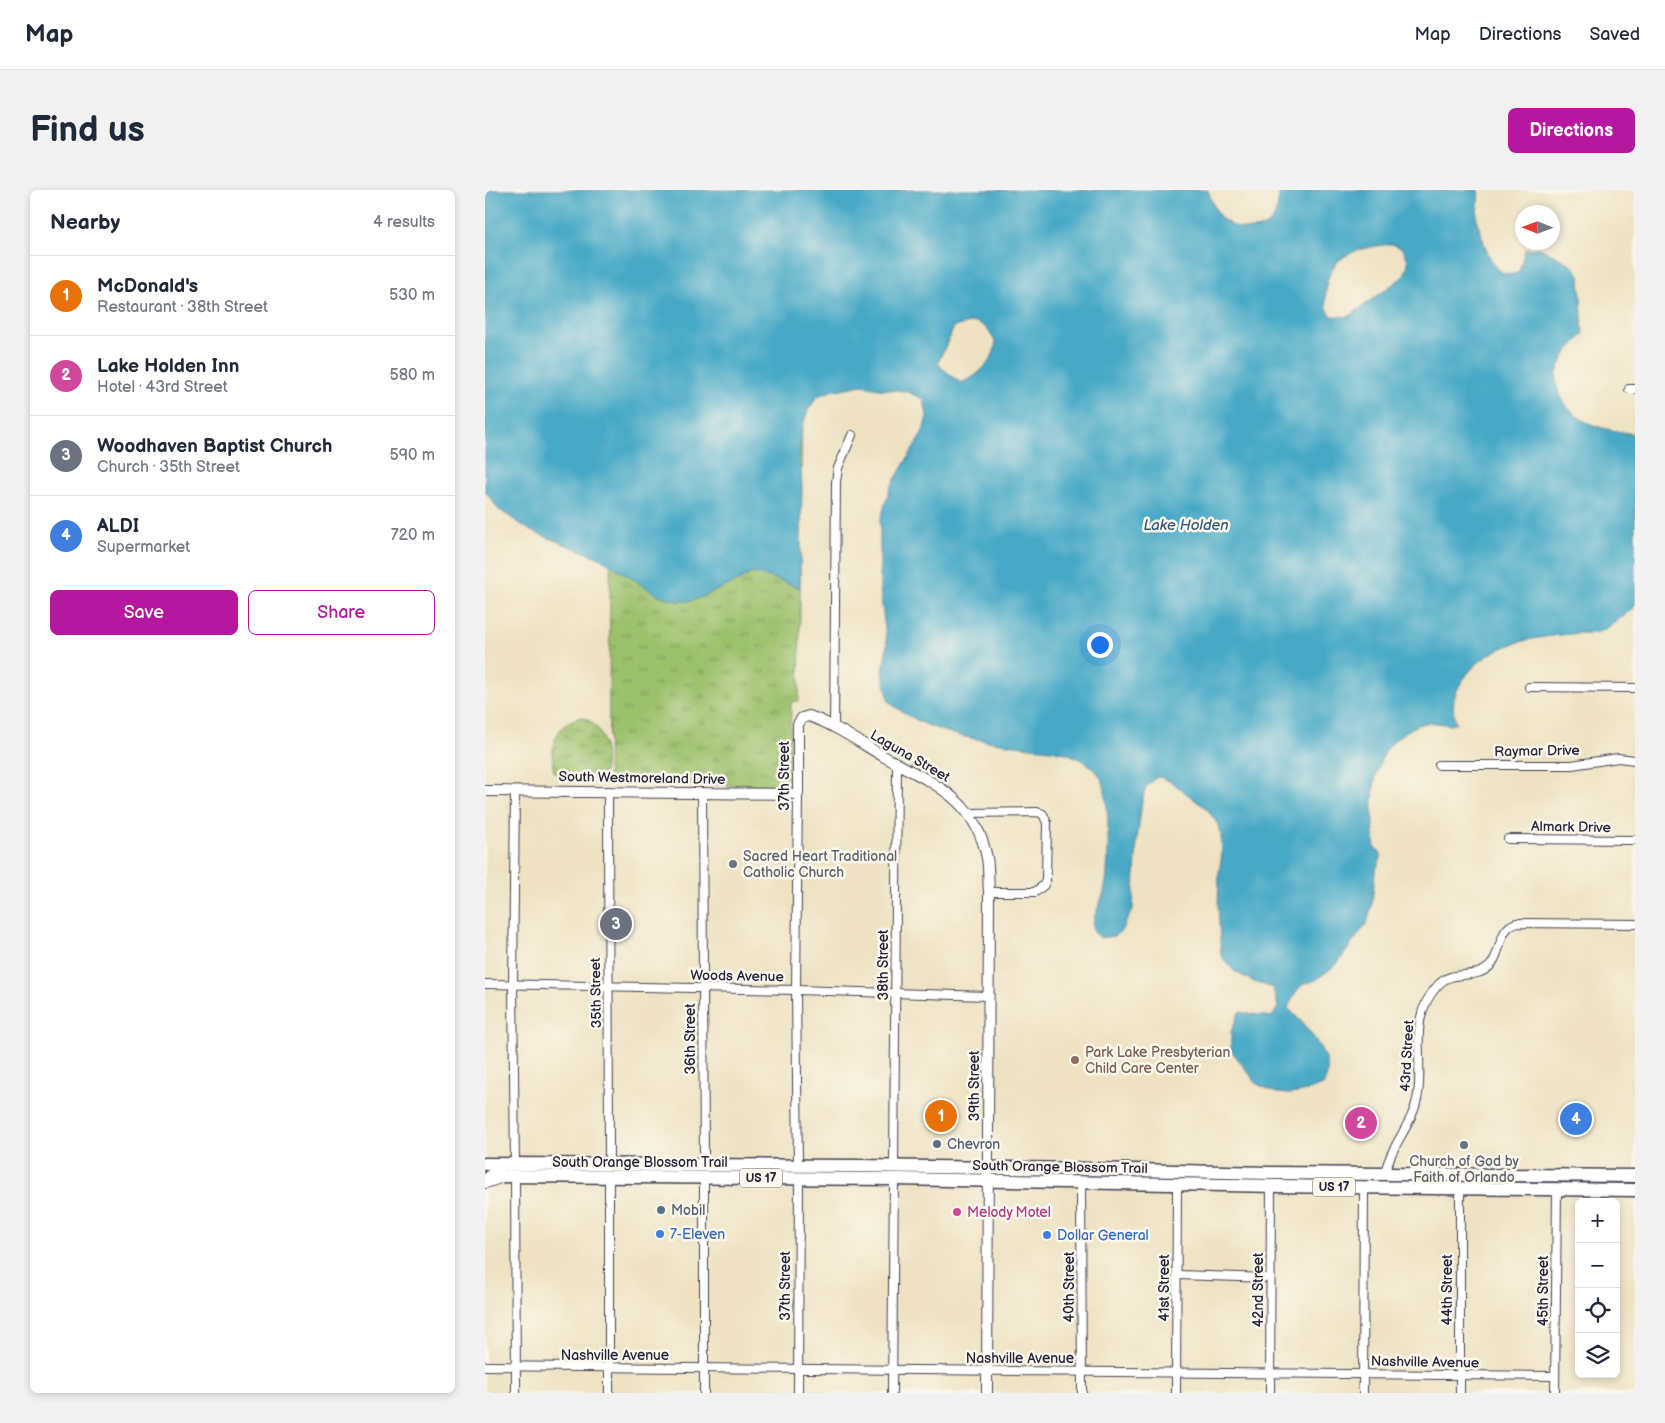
<!DOCTYPE html>
<html lang="en">
<head>
<meta charset="utf-8">
<style>
	body { margin:0; font-family:"Balsamiq Sans",sans-serif; background:#f2f2f3; color:#1f2937 }
	.controls { position:absolute; right:15px; bottom:15px; display:grid; overflow:hidden; border-radius:8px; box-shadow:0 2px 8px #0003 }
	.controls button { width:45px; height:45px; display:grid; place-items:center; padding:0; border:0; border-bottom:1px solid #e0e1e3; background:#fff; color:#1f2937; font:25px sans-serif }
	.compass { position:absolute; left:1030px; top:15px; width:45px; height:45px; border-radius:50%; background:#fff; box-shadow:0 2px 8px #0003; rotate:271deg }
	.you { position:absolute; left:614px; top:454px; width:18px; height:18px; margin:-12px; border:4px solid #fff; border-radius:50%; background:#1a73e8; box-shadow:0 0 0 8px #1a73e833 }
	.badge { display:grid; place-items:center; width:32px; height:32px; border-radius:50%; background:#b5179e; color:#fff; font-size:16px; font-weight:700 }
	.pin { position:absolute; translate:-50% -50%; border:2px solid #fff; box-shadow:0 1px 5px #0006 }
	.list { margin:0; padding:0; list-style:none }
	h2 { display:flex; justify-content:space-between; align-items:center; height:65px; margin:0; padding:0 20px; font-size:21px }
	h2 small { font-size:16px; font-weight:400; color:#747a83 }
	.list li { display:grid; grid-template-columns:32px 1fr auto; gap:15px; align-items:center; box-sizing:border-box; height:80px; padding:0 20px; border-top:1px solid #e0e1e3 }
	.list b { display:block; font-size:19px; white-space:nowrap }
	.list p { margin:0; font-size:16px; white-space:nowrap; color:#747a83 }
	.list em { font-size:16px; font-style:normal; color:#747a83 }
	.actions { display:flex; gap:10px; padding:15px 20px }
	.actions a { flex:1; padding:11px 0; border:1px solid #b5179e; border-radius:8px; text-align:center; font-size:18px; color:#b5179e }
	.actions .main { background:#b5179e; color:#fff }
	.icon { flex:none; width:28px; height:28px; fill:none; stroke:currentColor; stroke-width:2; stroke-linecap:round; stroke-linejoin:round }
	.map { position:relative; flex:none; width:1150px; height:1203px; overflow:hidden; border-radius:8px }
	header { display:flex; align-items:center; gap:30px; box-sizing:border-box; height:70px; padding:0 25px; background:#fff; border-bottom:1px solid #e0e1e3 }
	header strong { font-size:24px }
	nav { display:flex; gap:28px; margin-inline-start:auto; font-size:18px }
	.intro { display:flex; align-items:center; justify-content:space-between; box-sizing:border-box; height:120px; padding:0 30px }
	h1 { margin:0; font-size:35px }
	.button { padding:12px 22px; border-radius:8px; background:#b5179e; color:#fff; font-size:18px; font-weight:700 }
	main { display:flex; gap:30px; padding:0 30px }
	aside { flex:1; background:#fff; border-radius:8px; box-shadow:0 2px 8px #0003 }
	.map>svg:first-child { display:block }
	.grass { fill:url(#grass-tufts); stroke:#5e7153 }
	.wetland { fill:url(#wetland-marsh); stroke:#5e7153 }
	.water { fill:#47a9c6; stroke:#346680; fill-rule:evenodd }
	.lines { fill:none; stroke-linecap:round; stroke-linejoin:round }
	.minor-casing { stroke:#413f4f; stroke-width:10 }
	.tertiary-casing { stroke:#413f4f; stroke-width:12 }
	.primary-casing { stroke:#413f4f; stroke-width:15 }
	.motorway-casing { stroke:#413f4f; stroke-width:16 }
	.minor { stroke:#fff; stroke-width:8 }
	.tertiary { stroke:#fff; stroke-width:10 }
	.primary { stroke:#fff; stroke-width:12 }
	.motorway { stroke:#fff; stroke-width:14 }
	.worship-dot { fill:#6b7280; stroke:#fbf7ec; stroke-width:2 }
	.education-dot { fill:#8d6e63; stroke:#fbf7ec; stroke-width:2 }
	.service-dot { fill:#5c6f8a; stroke:#fbf7ec; stroke-width:2 }
	.hotel-dot { fill:#d1479c; stroke:#fbf7ec; stroke-width:2 }
	.shop-dot { fill:#3f7fe0; stroke:#fbf7ec; stroke-width:2 }
	.labels { text-anchor:middle; dominant-baseline:central; stroke-width:5; stroke-linejoin:round; paint-order:stroke }
	.shield { fill:#fbf7ec; stroke:#636270; stroke-width:1 }
	.shield-label { font-size:12px; font-weight:bold; fill:#22223b }
	.street-label { font-size:14px; fill:#22223b; stroke:#fbf7ec }
	.worship-label { font-size:14px; fill:#5b616d; stroke:#fbf7ec; text-anchor:start }
	.education-label { font-size:14px; fill:#785e54; stroke:#fbf7ec; text-anchor:start }
	.service-label { font-size:14px; fill:#4e5e75; stroke:#fbf7ec; text-anchor:start }
	.hotel-label { font-size:14px; fill:#b23c85; stroke:#fbf7ec; text-anchor:start }
	.shop-label { font-size:14px; fill:#366cbe; stroke:#fbf7ec; text-anchor:start }
	.water-label { font-size:15px; font-style:italic; fill:#315873; stroke:#fbf7ec }
</style>
</head>
<body>
<header>
<strong>Map</strong>
<nav><a>Map</a><a>Directions</a><a>Saved</a></nav>
</header>
<div class="intro"><h1>Find us</h1><a class="button">Directions</a></div>
<main>
<aside>
<h2>Nearby<small>4 results</small></h2>
<ul class="list">
<li><span class="badge" style="background:#e8710a">1</span><div><b>McDonald's</b><p>Restaurant · 38th Street</p></div><em>530 m</em></li>
<li><span class="badge" style="background:#d1479c">2</span><div><b>Lake Holden Inn</b><p>Hotel · 43rd Street</p></div><em>580 m</em></li>
<li><span class="badge" style="background:#6b7280">3</span><div><b>Woodhaven Baptist Church</b><p>Church · 35th Street</p></div><em>590 m</em></li>
<li><span class="badge" style="background:#3f7fe0">4</span><div><b>ALDI</b><p>Supermarket</p></div><em>720 m</em></li>
</ul>
<div class="actions"><a class="main">Save</a><a>Share</a></div>
</aside>
<div class="map">
<svg width="1150" height="1203" viewBox="0 0 1150 1203">
	<defs>
		<pattern id="grass-tufts" width="24" height="20" patternUnits="userSpaceOnUse" patternTransform="scale(1.25)"><rect width="24" height="20" fill="#9bc06b"/><path d="M3 7l-1-3M5 7V3M7 7l1-3M15 17l-1-3M17 17v-4M19 17l1-3" fill="none" stroke="#7e9c59"/></pattern>
		<pattern id="wetland-marsh" width="20" height="14" patternUnits="userSpaceOnUse" patternTransform="scale(1.25)"><rect width="20" height="14" fill="#9bc06b"/><path d="M1 5h8M5 5V1M11 12h8M15 12V8" fill="none" stroke="#7e9c59"/></pattern>
	</defs>
	<rect width="100%" height="100%" fill="#fbf7ec"/>
	<filter id="ink" filterUnits="userSpaceOnUse"><feTurbulence type="fractalNoise" baseFrequency=".02" numOctaves="2"/><feDisplacementMap in="SourceGraphic" scale="10" xChannelSelector="R" yChannelSelector="G"/><feConvolveMatrix kernelMatrix="1 2 1 2 8 2 1 2 1" color-interpolation-filters="sRGB"/></filter>
	<filter id="wash" filterUnits="userSpaceOnUse"><feTurbulence type="fractalNoise" baseFrequency=".0096" numOctaves="4" result="noise"/><feDisplacementMap in="SourceGraphic" scale="20" xChannelSelector="R" yChannelSelector="G"/><feGaussianBlur stdDeviation="1.12" result="paint"/><feColorMatrix in="noise" values="0 0 0 0 0 0 0 0 0 0 0 0 0 0 0 0 0 1.4 0 .05"/><feComposite in="paint" operator="in"/></filter>
	<g filter="url(#wash)">
		<rect width="100%" height="100%" fill="#eee2c2"/>
		<!-- grass -->
		<polygon class="grass" points="127,223 317,225 314,511 306,512 305,596 123,593"/>
		<!-- wetland -->
		<path class="wetland" d="M97 527C120 534 124 567 118 587 111 591 107 586 99 585 92 583 86 590 79 589 76 588 72 584 69 582 64 558 70 532 97 527Z"/>
		<!-- water -->
		<path class="water" d="M0 0H723C726 9 729 18 734 25 747 41 777 46 789 27 793 20 793 8 795 0H993C995 11 991 21 992 32 992 35 995 38 996 42 1000 58 1011 94 1034 82L1040 59 1055 58 1087 75 1095 86 1098 145C1091 153 1083 159 1078 169 1072 179 1069 190 1074 202 1087 235 1118 239 1150 244V416C1140 425 1122 441 1109 443 1105 444 1101 443 1097 443 1053 447 1005 450 978 490 968 505 966 516 971 533L966 535C957 534 945 531 936 534 931 535 926 539 922 541 881 564 887 619 890 659L896 663V668L890 682 887 715 882 733 852 774 831 790 817 795 811 802 803 818C817 831 839 856 842 876 844 884 841 889 838 895L814 903 803 904 791 903 772 894 746 860V842L754 822 787 827 793 817 788 798 769 792 749 781 736 766 733 716 734 682 737 664 736 646 733 635 723 620 688 593 675 587 670 588 661 597 657 611 652 651 648 719 636 741 629 746 615 748 608 741C607 723 617 714 620 697 624 679 625 606 617 590 609 575 596 569 581 563 519 550 457 555 404 512L398 482 402 455 395 400V331L405 298 438 242 442 226 439 209 420 201 394 199 377 195 346 201 333 206 323 220 316 241 314 272 316 280 317 297 315 398 285 387 267 383 255 390 212 409 204 411H192L173 405 117 369 46 341 13 319 0 300ZM907 54 917 58 922 67 923 74 919 86 863 127 847 126C840 118 840 111 841 101 844 62 875 58 907 54ZM489 132C496 133 501 137 505 143 506 145 508 147 509 149 515 162 497 182 486 188 483 190 479 191 476 193L457 178 453 173 469 137Z"/>
	</g>
	<g filter="url(#ink)">
		<g class="lines">
			<!-- minor casing -->
			<g class="minor-casing">
				<g id="minor">
					<polyline points="1144,199 1150,199"/>
					<polyline points="1044,497 1150,498"/>
					<polyline points="349,538 351,292 353,278 367,245"/>
					<polyline points="954,575 1087,575 1133,568 1150,570"/>
					<polyline points="123,601 124,975"/>
					<polyline points="217,602 219,975"/>
					<polyline points="313,604 311,800 313,976"/>
					<polyline points="483,623 552,622 558,624 562,633 561,690 559,695 550,702 504,702"/>
					<polyline points="1023,649 1150,650"/>
					<polyline points="0,794 311,800 503,806"/>
					<polyline points="30,974 28,795 30,601"/>
					<polyline points="409,977 412,573"/>
					<path d="M900 984C905 955 929 934 933 904 939 864 922 829 953 795 969 778 990 791 1005 776 1017 763 1013 738 1031 733L1150 734"/>
					<polyline points="30,986 31,1203"/>
					<polyline points="219,987 219,1203"/>
					<polyline points="596,991 597,1203"/>
					<polyline points="975,998 975,1203"/>
					<polyline points="692,1085 785,1088"/>
					<polyline points="0,1176 1070,1186"/>
					<polyline points="124,1203 124,988"/>
					<polyline points="313,1203 314,988"/>
					<polyline points="407,1203 409,989"/>
					<polyline points="691,1203 692,994"/>
					<polyline points="785,1203 786,996"/>
					<polyline points="878,1203 879,997"/>
					<polyline points="1070,1203 1072,999"/>
				</g>
			</g>
			<!-- tertiary casing -->
			<g class="tertiary-casing">
				<path id="tertiary" d="M0 601 313 604V534L317 528 324 526C350 535 374 552 398 566 447 593 490 607 502 668 504 679 503 691 504 702L502 1203"/>
			</g>
			<!-- primary casing -->
			<g class="primary-casing">
				<g id="primary">
					<polyline points="0,974 372,976 601,979 785,983 1150,986"/>
					<polyline points="5,986 409,989 854,997 1150,1000"/>
				</g>
			</g>
			<!-- motorway casing -->
			<g class="motorway-casing">
				<polyline id="motorway" points="0,991 15,986"/>
			</g>
			<!-- minor -->
			<use href="#minor" class="minor"/>
			<!-- tertiary -->
			<use href="#tertiary" class="tertiary"/>
			<!-- primary -->
			<use href="#primary" class="primary"/>
			<!-- motorway -->
			<use href="#motorway" class="motorway"/>
		</g>
	</g>
	<!-- markers -->
	<g class="worship-dot">
		<circle cx="248" cy="674" r="5"/>
		<circle cx="979" cy="955" r="5"/>
	</g>
	<circle class="education-dot" cx="590" cy="870" r="5"/>
	<g class="service-dot">
		<circle cx="452" cy="954" r="5"/>
		<circle cx="176" cy="1020" r="5"/>
	</g>
	<circle class="hotel-dot" cx="472" cy="1022" r="5"/>
	<g class="shop-dot">
		<circle cx="175" cy="1044" r="5"/>
		<circle cx="562" cy="1045" r="5"/>
	</g>
	<g class="labels">
		<!-- shield labels -->
		<g class="shield">
			<rect x="255" y="978.5" width="42" height="19" rx="4"/>
			<rect x="828" y="987.5" width="42" height="19" rx="4"/>
		</g>
		<g class="shield-label">
			<text x="276" y="988">US 17</text>
			<text x="849" y="997">US 17</text>
		</g>
		<!-- street labels -->
		<g class="street-label">
			<text transform="translate(1052 561) rotate(-1)">Raymar Drive</text>
			<text transform="translate(425 566) rotate(30)">Laguna Street</text>
			<text transform="translate(299 586) rotate(-90)">37th Street</text>
			<text transform="translate(157 588) rotate(1)">South Westmoreland Drive</text>
			<text transform="translate(1086 637) rotate(1)">Almark Drive</text>
			<text transform="translate(398 775) rotate(-90)">38th Street</text>
			<text transform="translate(252 786) rotate(1)">Woods Avenue</text>
			<text transform="translate(111 803) rotate(-91)">35th Street</text>
			<text transform="translate(205 849) rotate(-90)">36th Street</text>
			<text transform="translate(922 866) rotate(-87)">43rd Street</text>
			<text transform="translate(489 896) rotate(-90)">39th Street</text>
			<text x="155" y="972">South Orange Blossom Trail</text>
			<text transform="translate(575 977) rotate(1)">South Orange Blossom Trail</text>
			<text transform="translate(300 1096) rotate(-90)">37th Street</text>
			<text transform="translate(584 1097) rotate(-90)">40th Street</text>
			<text transform="translate(679 1098) rotate(-90)">41st Street</text>
			<text transform="translate(773 1100) rotate(-90)">42nd Street</text>
			<text transform="translate(962 1100) rotate(-90)">44th Street</text>
			<text transform="translate(1058 1101) rotate(-90)">45th Street</text>
			<text x="130" y="1165">Nashville Avenue</text>
			<text x="535" y="1168">Nashville Avenue</text>
			<text transform="translate(940 1172) rotate(1)">Nashville Avenue</text>
		</g>
		<!-- worship labels -->
		<g class="worship-label">
			<text x="258" y="666">Sacred Heart Traditional<tspan x="258" dy="16">Catholic Church</tspan></text>
			<text x="979" y="971" text-anchor="middle">Church of God by<tspan x="979" dy="16">Faith of Orlando</tspan></text>
		</g>
		<!-- education labels -->
		<g class="education-label">
			<text x="600" y="862">Park Lake Presbyterian<tspan x="600" dy="16">Child Care Center</tspan></text>
		</g>
		<!-- service labels -->
		<g class="service-label">
			<text x="462" y="954">Chevron</text>
			<text x="186" y="1020">Mobil</text>
		</g>
		<!-- hotel labels -->
		<g class="hotel-label">
			<text x="482" y="1022">Melody Motel</text>
		</g>
		<!-- shop labels -->
		<g class="shop-label">
			<text x="185" y="1044">7-Eleven</text>
			<text x="572" y="1045">Dollar General</text>
		</g>
		<!-- water labels -->
		<g class="water-label">
			<text x="701" y="335">Lake Holden</text>
		</g>
	</g>
</svg>
<div class="controls">
<button>+</button>
<button>−</button>
<button><svg class="icon" aria-label="locate" viewBox="0 0 24 24"><circle cx="12" cy="12" r="6"/><path d="M12 2v4M12 18v4M2 12h4M18 12h4"/></svg></button>
<button><svg class="icon" aria-label="layers" viewBox="0 0 24 24"><path d="M12 4l9 5-9 5-9-5zM3 14l9 5 9-5"/></svg></button>
</div>
<svg class="compass" viewBox="-18 -18 36 36"><path d="M0-13l5 13h-10z" fill="#e53935"/><path d="M0 13l5-13h-10z" fill="#747a83"/></svg>
<div class="you"></div>
<div class="pin badge" style="left:456px;top:926px;background:#e8710a">1</div>
<div class="pin badge" style="left:876px;top:933px;background:#d1479c">2</div>
<div class="pin badge" style="left:131px;top:734px;background:#6b7280">3</div>
<div class="pin badge" style="left:1091px;top:929px;background:#3f7fe0">4</div>
</div>
</main>
</body>
</html>
